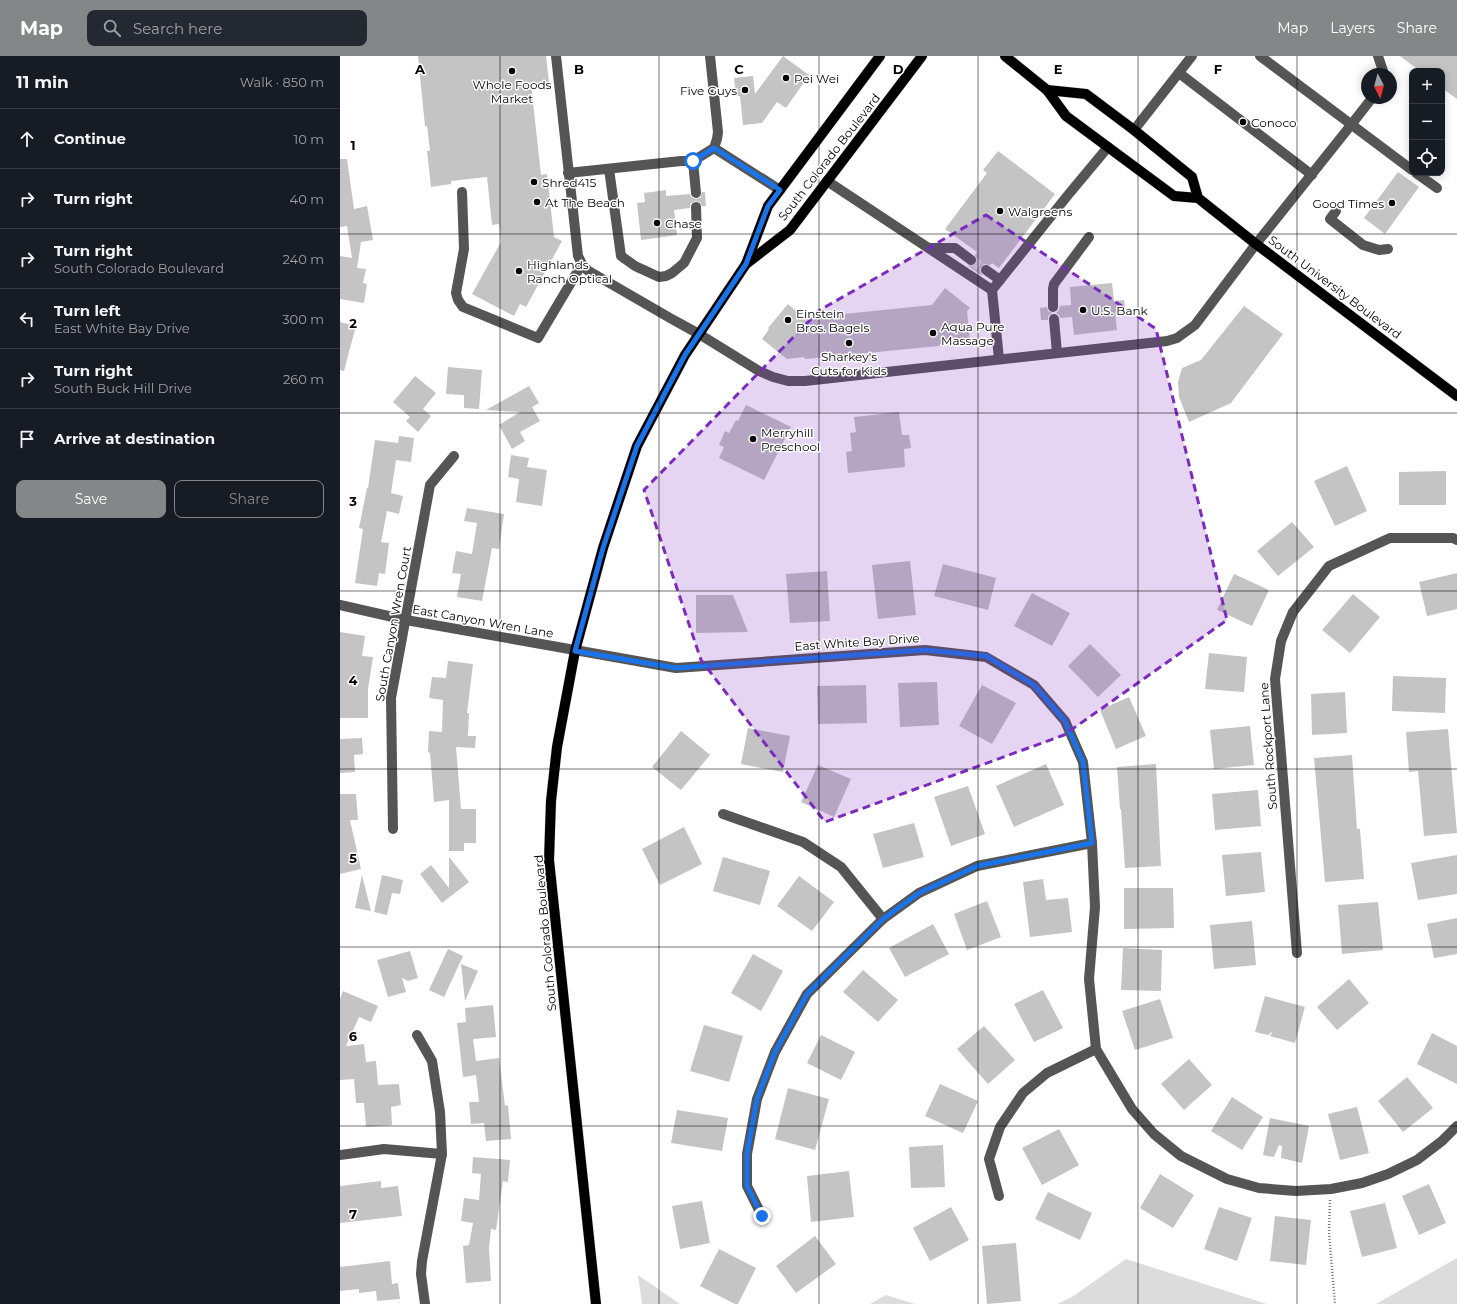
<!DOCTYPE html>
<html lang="en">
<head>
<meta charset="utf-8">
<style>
	body { margin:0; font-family:Montserrat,sans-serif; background:#242831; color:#f1f3f6 }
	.controls { position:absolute; right:12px; top:12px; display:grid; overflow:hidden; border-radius:8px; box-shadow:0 2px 10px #0003 }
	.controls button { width:36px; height:36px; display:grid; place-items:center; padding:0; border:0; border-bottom:1px solid #363941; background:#171b24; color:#f1f3f6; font:20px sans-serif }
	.compass { position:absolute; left:1021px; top:12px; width:36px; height:36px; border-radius:50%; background:#171b24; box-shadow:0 2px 10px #0003; rotate:174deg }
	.stop { position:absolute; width:12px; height:12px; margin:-9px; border:3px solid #1a73e8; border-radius:50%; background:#fff }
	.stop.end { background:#1a73e8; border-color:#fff; box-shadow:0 1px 4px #0008 }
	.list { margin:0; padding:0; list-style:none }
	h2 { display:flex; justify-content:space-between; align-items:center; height:52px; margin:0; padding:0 16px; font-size:17px }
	h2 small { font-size:13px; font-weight:400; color:#9ea1a6 }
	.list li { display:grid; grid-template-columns:26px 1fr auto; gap:12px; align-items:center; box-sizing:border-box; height:60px; padding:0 16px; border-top:1px solid #363941 }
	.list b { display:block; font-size:15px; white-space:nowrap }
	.list p { margin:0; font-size:13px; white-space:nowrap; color:#9ea1a6 }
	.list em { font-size:13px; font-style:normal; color:#9ea1a6 }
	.actions { display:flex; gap:8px; padding:12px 16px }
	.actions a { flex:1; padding:9px 0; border:1px solid #858687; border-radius:8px; text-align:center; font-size:14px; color:#858687 }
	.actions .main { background:#858687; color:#fff }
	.icon { flex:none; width:22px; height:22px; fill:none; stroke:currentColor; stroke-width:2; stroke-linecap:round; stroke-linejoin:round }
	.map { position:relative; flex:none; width:1117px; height:1248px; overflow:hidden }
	header { display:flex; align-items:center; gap:24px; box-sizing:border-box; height:56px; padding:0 20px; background:#858687; color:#fff }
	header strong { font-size:19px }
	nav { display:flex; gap:22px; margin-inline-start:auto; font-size:14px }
	.search { width:280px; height:36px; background:#242831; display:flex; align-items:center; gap:10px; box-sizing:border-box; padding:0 14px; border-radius:8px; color:#9ea1a6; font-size:15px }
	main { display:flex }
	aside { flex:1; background:#171b24 }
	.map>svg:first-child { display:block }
	.green { fill:#dcdcdc }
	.building { fill:#c4c4c4 }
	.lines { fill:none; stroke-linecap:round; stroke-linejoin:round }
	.minor-tunnel { stroke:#d9d9d9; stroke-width:10; stroke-dasharray:10 5; stroke-linecap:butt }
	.major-casing { stroke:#dbdbdb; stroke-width:11 }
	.path { stroke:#777; stroke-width:2.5; stroke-dasharray:1 2; stroke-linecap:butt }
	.minor { stroke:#555; stroke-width:10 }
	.major { stroke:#000; stroke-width:10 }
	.route { stroke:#1a73e8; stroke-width:5 }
	.marked { fill:#7b2cbf; fill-opacity:0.2; stroke:#7b2cbf; stroke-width:3; stroke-dasharray:8 5; stroke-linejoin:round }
	.grid { fill:none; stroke:#000; stroke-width:1; stroke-opacity:0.55 }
	.poi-dot { fill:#000; stroke:#fff; stroke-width:1.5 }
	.labels { text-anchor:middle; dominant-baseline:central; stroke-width:3; stroke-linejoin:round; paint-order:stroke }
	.poi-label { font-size:12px; fill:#000; stroke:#fff; text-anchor:start }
	.street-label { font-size:12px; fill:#000; stroke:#fff }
	.grid-label { font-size:13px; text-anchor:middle; font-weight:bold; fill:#000; stroke:#fff; stroke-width:3; stroke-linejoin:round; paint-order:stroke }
</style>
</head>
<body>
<header>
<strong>Map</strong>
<div class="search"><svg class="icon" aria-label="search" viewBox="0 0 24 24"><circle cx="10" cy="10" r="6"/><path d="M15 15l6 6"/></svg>Search here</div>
<nav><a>Map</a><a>Layers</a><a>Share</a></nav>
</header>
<main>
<aside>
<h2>11 min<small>Walk · 850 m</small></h2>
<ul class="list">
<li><svg class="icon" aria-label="ahead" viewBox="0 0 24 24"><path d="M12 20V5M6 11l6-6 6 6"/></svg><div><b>Continue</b></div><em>10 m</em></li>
<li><svg class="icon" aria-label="right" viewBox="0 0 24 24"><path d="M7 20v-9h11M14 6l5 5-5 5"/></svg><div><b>Turn right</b></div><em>40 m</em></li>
<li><svg class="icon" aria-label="right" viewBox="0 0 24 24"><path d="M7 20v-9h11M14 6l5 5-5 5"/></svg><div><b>Turn right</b><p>South Colorado Boulevard</p></div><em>240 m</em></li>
<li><svg class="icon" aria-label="left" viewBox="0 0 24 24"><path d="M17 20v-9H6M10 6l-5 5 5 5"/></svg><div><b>Turn left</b><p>East White Bay Drive</p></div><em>300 m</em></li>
<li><svg class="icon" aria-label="right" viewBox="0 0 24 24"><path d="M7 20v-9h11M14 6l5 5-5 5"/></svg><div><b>Turn right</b><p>South Buck Hill Drive</p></div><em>260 m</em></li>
<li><svg class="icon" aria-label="arrive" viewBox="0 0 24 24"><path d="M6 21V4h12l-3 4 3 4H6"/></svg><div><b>Arrive at destination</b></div></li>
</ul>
<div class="actions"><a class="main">Save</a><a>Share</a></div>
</aside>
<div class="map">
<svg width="1117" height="1248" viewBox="0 0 1117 1248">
	<rect width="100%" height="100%" fill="#fff"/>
	<!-- green -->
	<g class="green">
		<polygon points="1117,1202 1117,1248 1016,1248 1036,1248"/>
		<polygon points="786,1203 927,1248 717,1248 732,1241"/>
		<polygon points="298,1219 340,1248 302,1248"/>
		<polygon points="546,1239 575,1248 530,1248"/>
	</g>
	<!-- building -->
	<g class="building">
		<polygon points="78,0 206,0 209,26 191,28 201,119 207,118 214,181 222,185 186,251 180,248 174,260 132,238 161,186 159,168 152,169 147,121 111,125 111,128 91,131 87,95 90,95 87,70 85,70"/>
		<polygon points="443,0 469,19 446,52 437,46 422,67 403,69 400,40 396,40 394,22 413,20 415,38"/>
		<polygon points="1060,0 1117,0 1117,43 1102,32 1102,15 1080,15"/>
		<polygon points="658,95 715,138 659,212 652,207 650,209 644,208 640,213 642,220 627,209 631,210 636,208 637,204 635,199 637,196 605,173 647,117 643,114"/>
		<polygon points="0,103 7,103 14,153 27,150 33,184 21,186 17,212 26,213 23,227 27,228 24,247 0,243 0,200 12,202 7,170 0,171"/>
		<polygon points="1058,116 1079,131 1045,178 1024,162"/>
		<polygon points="326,134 326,140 350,138 351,141 356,143 360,142 362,136 365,136 366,150 362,150 359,146 355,145 350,148 350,152 334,154 337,179 301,184 297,147 305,146 304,137"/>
		<polygon points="772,227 774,245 784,244 786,256 775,257 777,274 734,279 732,261 720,262 719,259 716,257 719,254 720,250 731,249 730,231"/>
		<polygon points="605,232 630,252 627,255 630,285 600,288 599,290 465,303 464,301 447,303 422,283 429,273 428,272 448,248 464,262 592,249"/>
		<polygon points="904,250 943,278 891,347 849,366 839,341 838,326 842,312 861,304"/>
		<polygon points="707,251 708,255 712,257 708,260 708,264 701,264 700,252"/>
		<polygon points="0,266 16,270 4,315 0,314"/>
		<polygon points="108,311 142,314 139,353 124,352 124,339 106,338"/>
		<polygon points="75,320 96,337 83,353 91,360 78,376 66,365 70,361 53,346"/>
		<polygon points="189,330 199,347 192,351 200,365 180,376 185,385 172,393 159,369 180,356 146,354"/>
		<polygon points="406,349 451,371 424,424 379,402 384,391 379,389 385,375 389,377 396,364 398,365"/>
		<polygon points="559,356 562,379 569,379 571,392 564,393 565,411 508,417 506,396 512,395 510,377 516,376 514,361"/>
		<polygon points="59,380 74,382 71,406 56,404 51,437 63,440 59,458 47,455 41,486 49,487 45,518 39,517 37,530 15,527 23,473 19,472 27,432 28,432 35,384 58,387"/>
		<polygon points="171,399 189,402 187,411 207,414 202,450 176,446 179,423 168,421"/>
		<polygon points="1007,410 1027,455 995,470 974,425"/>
		<polygon points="1106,415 1106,449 1059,449 1059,416"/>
		<polygon points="127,452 164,458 159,493 152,492 142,545 117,541 121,518 112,517 116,495 132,498 137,467 124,465"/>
		<polygon points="952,466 974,491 938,520 917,495"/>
		<polygon points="570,505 576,559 538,563 532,509"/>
		<polygon points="603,508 656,522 648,554 594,540"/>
		<polygon points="487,515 490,565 450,567 446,518"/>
		<polygon points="1117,517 1117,553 1087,560 1079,526"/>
		<polygon points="894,518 929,534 912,570 877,554"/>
		<polygon points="692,537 730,557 712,590 674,570"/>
		<polygon points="1013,538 1040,561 1010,597 982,574"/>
		<polygon points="356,539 393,539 408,576 356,577"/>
		<polygon points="0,576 25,580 22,600 33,601 28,633 28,662 0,662"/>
		<polygon points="750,588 781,619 758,641 728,610"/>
		<polygon points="869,597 907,601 904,636 865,633"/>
		<polygon points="108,605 133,608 127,657 129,657 128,680 136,680 135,692 116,691 121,753 136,753 136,787 124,787 124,795 109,795 109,744 94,746 90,697 88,696 89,675 102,676 103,644 89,642 92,621 106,622"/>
		<polygon points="1053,620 1106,622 1105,657 1052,655"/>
		<polygon points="597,626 599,669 560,671 558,627"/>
		<polygon points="526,629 527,667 478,668 477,630"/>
		<polygon points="642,629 676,647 652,688 619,670"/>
		<polygon points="1005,636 1007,677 972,679 971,638"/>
		<polygon points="789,641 806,680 776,693 760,654"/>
		<polygon points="910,670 914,709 874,713 870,674"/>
		<polygon points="408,672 450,680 443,716 401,708"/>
		<polygon points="1108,673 1117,777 1084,780 1078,715 1069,716 1066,676"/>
		<polygon points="341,675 370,699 341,734 312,711"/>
		<polygon points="22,682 23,698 14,699 15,716 0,717 0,683"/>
		<polygon points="1012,699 1017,773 1020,773 1024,823 985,826 974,702"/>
		<polygon points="706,708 724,749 674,771 656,730"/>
		<polygon points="816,708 821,810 785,812 781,753 780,753 777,711"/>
		<polygon points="478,709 511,723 494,761 461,746"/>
		<polygon points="628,730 645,778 611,790 594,741"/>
		<polygon points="918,734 921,770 875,774 872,738"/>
		<polygon points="0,738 16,738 18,764 10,764 21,813 0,818"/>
		<polygon points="574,767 584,801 543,812 533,778"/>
		<polygon points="344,771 362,808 320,829 302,793"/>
		<polygon points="921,796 925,836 886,840 882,799"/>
		<polygon points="1117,799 1117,838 1078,844 1071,807"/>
		<polygon points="109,801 129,826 102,847 80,818 91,809 109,832"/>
		<polygon points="383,801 430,815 420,849 373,835"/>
		<polygon points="22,819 31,855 15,852"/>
		<polygon points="42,819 63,824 60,838 52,837 47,859 34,856"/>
		<polygon points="459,820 494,846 472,875 437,850"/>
		<polygon points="703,823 706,844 728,842 732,876 690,881 683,826"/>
		<polygon points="784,832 833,832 834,872 784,873"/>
		<polygon points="647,845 661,881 627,894 614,858"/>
		<polygon points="1038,846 1043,894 1002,898 998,849"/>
		<polygon points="1117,862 1117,898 1094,902 1087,868"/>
		<polygon points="912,865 916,909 874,913 870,869"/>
		<polygon points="593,868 609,898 565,921 549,892"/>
		<polygon points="783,892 822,894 821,935 781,934"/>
		<polygon points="108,893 123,900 104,941 89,934"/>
		<polygon points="70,895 78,922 68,925 62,922 66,936 48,941 37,904"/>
		<polygon points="413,898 443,915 421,955 391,937"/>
		<polygon points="121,908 138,915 125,945"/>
		<polygon points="523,914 558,944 538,966 503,936"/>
		<polygon points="1009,923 1029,947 997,974 977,951"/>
		<polygon points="703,934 723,972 694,986 674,948"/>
		<polygon points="3,935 38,950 31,966 19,961 6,990 24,988 26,1006 36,1005 38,1029 59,1028 61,1049 51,1051 52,1069 26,1071 24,1047 16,1047 14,1023 0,1024 0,943"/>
		<polygon points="925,940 965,951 955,987 930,980 933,975 928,979 915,976"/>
		<polygon points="820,943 833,982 795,994 782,955"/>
		<polygon points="153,949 156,981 133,983 136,1005 159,1002 165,1050 168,1049 171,1083 146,1085 144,1067 131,1068 129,1046 139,1046 136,1019 123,1021 117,967 126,966 125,952"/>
		<polygon points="364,969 403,980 389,1026 350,1015"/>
		<polygon points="644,970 675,1004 648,1028 617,993"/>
		<polygon points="1092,977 1117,990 1117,1028 1077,1008"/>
		<polygon points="481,979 515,996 501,1024 467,1007"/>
		<polygon points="849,1003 872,1029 844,1054 821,1028"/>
		<polygon points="1067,1021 1093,1052 1063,1076 1038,1045"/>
		<polygon points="600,1028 638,1045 623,1077 585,1060"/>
		<polygon points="448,1032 489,1043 475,1094 435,1083"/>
		<polygon points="892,1041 923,1061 902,1094 871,1075"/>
		<polygon points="1017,1051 1029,1097 1000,1104 988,1058"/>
		<polygon points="337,1054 388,1062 382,1095 331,1087"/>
		<polygon points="930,1062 969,1070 962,1107 941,1102 942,1090 939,1089 934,1101 923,1099"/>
		<polygon points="719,1073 739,1109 702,1129 682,1092"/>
		<polygon points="603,1089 605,1131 571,1132 569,1091"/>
		<polygon points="133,1101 170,1104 168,1126 163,1125 156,1174 151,1173 149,1192 151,1225 126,1227 123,1190 129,1189 133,1167 121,1165 124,1142 139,1144 141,1118 132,1117"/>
		<polygon points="509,1115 514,1161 471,1166 467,1120"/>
		<polygon points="820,1118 854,1139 833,1172 800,1152"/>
		<polygon points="41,1125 41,1132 58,1130 62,1160 0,1167 0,1130"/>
		<polygon points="1089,1128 1106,1167 1079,1179 1062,1140"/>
		<polygon points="708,1136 752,1157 740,1184 695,1163"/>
		<polygon points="362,1145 370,1187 340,1193 332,1150"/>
		<polygon points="1045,1147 1057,1192 1022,1201 1010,1155"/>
		<polygon points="611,1151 629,1184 590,1205 573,1172"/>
		<polygon points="879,1151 912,1162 897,1205 864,1193"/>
		<polygon points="935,1160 971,1164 966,1209 930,1205"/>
		<polygon points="475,1180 496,1208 456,1237 436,1210"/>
		<polygon points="676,1187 681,1245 647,1248 642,1190"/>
		<polygon points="379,1193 416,1212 398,1248 395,1248 360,1230"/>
		<polygon points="50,1205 52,1228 58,1227 60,1243 37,1245 36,1235 19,1237 19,1233 0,1235 0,1211"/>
	</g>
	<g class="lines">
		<!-- minor-tunnel -->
		<polyline class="minor-tunnel" points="631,204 646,214"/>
		<!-- major casing -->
		<g class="major-casing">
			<g id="major">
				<polyline points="665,0 707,34 726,60 834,140 858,142 916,188 1117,340"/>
				<polyline points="707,34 746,38 794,74 852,121 858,142"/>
				<polyline points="406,208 450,174 582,0"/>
				<polyline points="256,1248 209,804 211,745 217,691 235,595 263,492 297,390 345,299 406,208 428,150 540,0"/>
			</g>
		</g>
		<!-- path -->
		<polyline class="path" points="990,1144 989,1176 995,1248"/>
		<!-- minor -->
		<g class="minor">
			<polyline points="216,0 238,200 242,208 247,214 330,262 359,278 419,315 433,321 448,325 465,325 827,285 837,282 855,269 916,188 1011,69 1032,42"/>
			<polyline points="370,0 378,76 377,83 374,92"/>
			<polyline points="920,0 1072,114"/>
			<polyline points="1038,0 1044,18"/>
			<polyline points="839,17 972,119"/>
			<polyline points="794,74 852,0"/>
			<polyline points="353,105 356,137"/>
			<polyline points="269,113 281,200 295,210 319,221 326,220 332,217 344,207 357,182 356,151"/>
			<polyline points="228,117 341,105 353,105 374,92 440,134"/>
			<polyline points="1076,117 1097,132"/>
			<polyline points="487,125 652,234"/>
			<polyline points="122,136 124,193 116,237 118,244 123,251 198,282 242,208"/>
			<polyline points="996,155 990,163 1023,189 1039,194 1048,193"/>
			<polyline points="589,192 615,192 631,204"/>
			<polyline points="646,214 660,224"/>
			<polyline points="713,251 713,233 714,228 749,181"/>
			<polyline points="714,263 717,297"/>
			<polyline points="659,303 652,234 728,139 768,91"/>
			<polyline points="0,549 66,564 336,612 585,594 646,601 694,629 725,665 743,706 752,787 755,851 749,923 756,993 792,1053 814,1078 841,1100 887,1123 919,1132 956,1135 991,1133 1022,1127 1048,1118 1077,1104 1102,1085 1117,1070"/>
			<polyline points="383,758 463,786 501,811 543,863"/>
			<polyline points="53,773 51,642 90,429 114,400"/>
			<polyline points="957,897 935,623 941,585 953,556 989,510 1050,482 1113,482 1117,484"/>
			<polyline points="77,979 92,1005 100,1056 102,1098 82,1205 81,1218 85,1248"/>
			<polyline points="0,1099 44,1093 102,1098"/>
			<polyline points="659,1140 649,1103 660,1071 683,1037 707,1017 756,993"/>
			<polyline points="422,1160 407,1130 407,1098 417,1043 435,996 467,938 543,863 579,837 637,810 752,787"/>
		</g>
		<!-- major -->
		<use href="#major" class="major"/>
	</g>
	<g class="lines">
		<!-- route -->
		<polyline class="route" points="353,105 374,92 440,134 428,150 406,208 345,299 297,390 263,492 235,595 336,612 585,594 646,600 694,629 725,665 743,706 752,787 637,810 579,837 543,863 467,938 435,996 417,1043 407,1098 407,1130 422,1160"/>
	</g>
	<!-- marked area -->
	<path class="marked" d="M646 159 816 273 887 564 724 679 485 766 361 604 304 434 480 254Z"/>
	<!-- grid -->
	<path class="grid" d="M160 0V1248M319 0V1248M479 0V1248M638 0V1248M798 0V1248M957 0V1248M0 178H1117M0 357H1117M0 535H1117M0 713H1117M0 891H1117M0 1070H1117"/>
	<!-- markers -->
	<g class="poi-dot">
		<circle cx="172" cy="15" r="4"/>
		<circle cx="446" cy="22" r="4"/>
		<circle cx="405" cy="34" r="4"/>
		<circle cx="903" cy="66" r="4"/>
		<circle cx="194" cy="126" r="4"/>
		<circle cx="197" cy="146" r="4"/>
		<circle cx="1052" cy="147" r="4"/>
		<circle cx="660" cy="155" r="4"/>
		<circle cx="317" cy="167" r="4"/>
		<circle cx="179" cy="215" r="4"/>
		<circle cx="743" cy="254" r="4"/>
		<circle cx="448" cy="264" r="4"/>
		<circle cx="593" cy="277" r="4"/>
		<circle cx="509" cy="287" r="4"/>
		<circle cx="413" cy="383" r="4"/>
	</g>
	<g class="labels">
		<!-- poi labels -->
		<g class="poi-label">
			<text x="454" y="22">Pei Wei</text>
			<text x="172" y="28" text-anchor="middle">Whole Foods<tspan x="172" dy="14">Market</tspan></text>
			<text x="397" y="34" text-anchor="end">Five Guys</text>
			<text x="911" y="66">Conoco</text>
			<text x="202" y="126">Shred415</text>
			<text x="205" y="146">At The Beach</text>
			<text x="1044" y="147" text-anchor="end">Good Times</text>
			<text x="668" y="155">Walgreens</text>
			<text x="325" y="167">Chase</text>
			<text x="187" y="208">Highlands<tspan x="187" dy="14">Ranch Optical</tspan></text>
			<text x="751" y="254">U.S. Bank</text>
			<text x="456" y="257">Einstein<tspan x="456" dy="14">Bros. Bagels</tspan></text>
			<text x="601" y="270">Aqua Pure<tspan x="601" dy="14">Massage</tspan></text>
			<text x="509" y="300" text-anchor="middle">Sharkey's<tspan x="509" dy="14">Cuts for Kids</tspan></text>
			<text x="421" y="376">Merryhill<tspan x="421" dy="14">Preschool</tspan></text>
		</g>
		<!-- street labels -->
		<g class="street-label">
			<text transform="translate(489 101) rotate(-52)">South Colorado Boulevard</text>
			<text transform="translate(995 231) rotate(37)">South University Boulevard</text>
			<text transform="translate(143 565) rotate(10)">East Canyon Wren Lane</text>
			<text transform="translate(53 568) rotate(-80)">South Canyon Wren Court</text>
			<text transform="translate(517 586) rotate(-4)">East White Bay Drive</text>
			<text transform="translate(928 690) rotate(-94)">South Rockport Lane</text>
			<text transform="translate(205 877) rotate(-95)">South Colorado Boulevard</text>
		</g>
	</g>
	<g class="grid-label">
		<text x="80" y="18">A</text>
		<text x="239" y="18">B</text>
		<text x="399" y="18">C</text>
		<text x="558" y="18">D</text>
		<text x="718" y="18">E</text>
		<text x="878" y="18">F</text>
		<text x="13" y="94">1</text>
		<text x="13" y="272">2</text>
		<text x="13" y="450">3</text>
		<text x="13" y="629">4</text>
		<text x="13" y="807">5</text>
		<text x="13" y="985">6</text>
		<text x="13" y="1163">7</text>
	</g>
</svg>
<div class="controls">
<button>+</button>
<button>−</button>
<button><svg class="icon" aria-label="locate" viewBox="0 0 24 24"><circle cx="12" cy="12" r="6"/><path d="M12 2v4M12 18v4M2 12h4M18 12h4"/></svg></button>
</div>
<svg class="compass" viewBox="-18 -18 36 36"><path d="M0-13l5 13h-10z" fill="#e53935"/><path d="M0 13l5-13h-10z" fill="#9ea1a6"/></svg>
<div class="stop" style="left:353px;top:105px"></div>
<div class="stop end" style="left:422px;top:1160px"></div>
</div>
</main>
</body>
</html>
